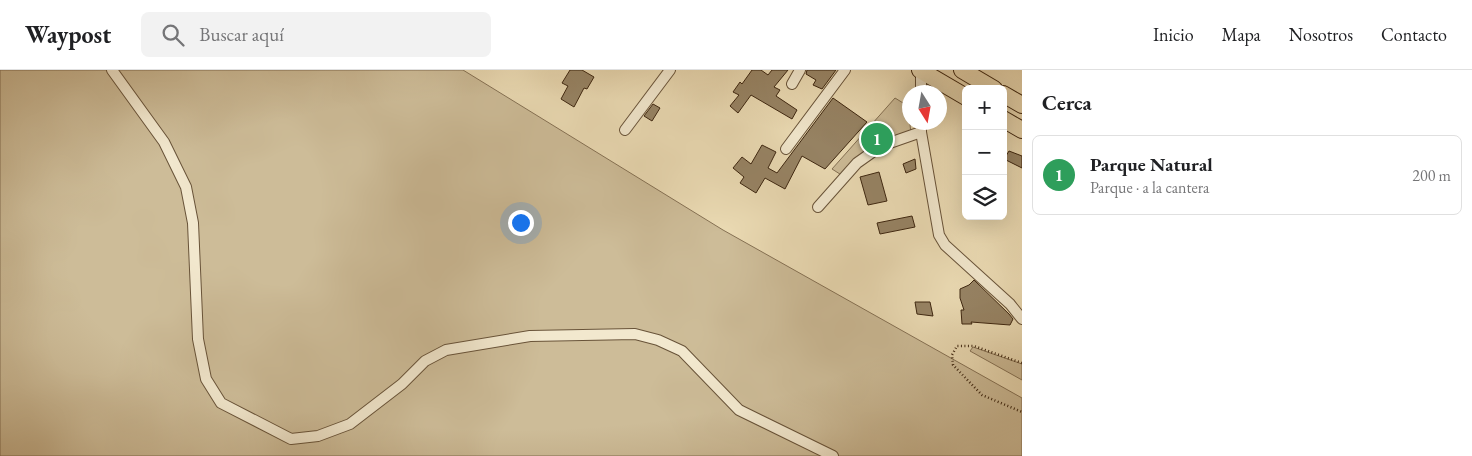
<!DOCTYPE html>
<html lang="es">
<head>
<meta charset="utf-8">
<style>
	body { margin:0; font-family:"EB Garamond",serif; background:#f2f2f2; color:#202124 }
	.controls { position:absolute; right:15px; top:15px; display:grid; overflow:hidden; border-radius:8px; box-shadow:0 5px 20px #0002 }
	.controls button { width:45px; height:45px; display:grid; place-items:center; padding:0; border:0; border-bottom:1px solid #e0e0e0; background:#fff; color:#202124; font:25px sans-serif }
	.compass { position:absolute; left:902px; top:15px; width:45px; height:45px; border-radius:50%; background:#fff; box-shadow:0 5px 20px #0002; rotate:169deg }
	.you { position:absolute; left:520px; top:152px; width:18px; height:18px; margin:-12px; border:4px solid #fff; border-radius:50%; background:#1a73e8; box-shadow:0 0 0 8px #1a73e833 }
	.badge { display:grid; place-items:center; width:32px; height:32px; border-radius:50%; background:#ea580c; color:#fff; font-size:16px; font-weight:700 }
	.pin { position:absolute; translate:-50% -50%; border:2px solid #fff; box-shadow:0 1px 5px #0006 }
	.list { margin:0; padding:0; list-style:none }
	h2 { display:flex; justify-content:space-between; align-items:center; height:65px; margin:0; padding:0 20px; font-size:21px }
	h2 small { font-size:16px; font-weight:400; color:#757577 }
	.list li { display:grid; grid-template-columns:32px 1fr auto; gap:15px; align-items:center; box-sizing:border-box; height:80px; margin:0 10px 10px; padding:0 10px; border:1px solid #e0e0e0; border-radius:8px }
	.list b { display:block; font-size:19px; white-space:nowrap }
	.list p { margin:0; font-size:16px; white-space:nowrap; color:#757577 }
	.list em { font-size:16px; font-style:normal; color:#757577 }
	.icon { flex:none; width:28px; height:28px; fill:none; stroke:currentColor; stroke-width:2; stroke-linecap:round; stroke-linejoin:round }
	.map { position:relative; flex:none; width:1022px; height:386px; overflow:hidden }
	header { display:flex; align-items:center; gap:30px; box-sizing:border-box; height:70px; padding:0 25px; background:#fff; border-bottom:1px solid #e0e0e0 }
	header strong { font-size:24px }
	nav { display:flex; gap:28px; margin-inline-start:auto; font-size:18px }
	.search { width:350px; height:45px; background:#f2f2f2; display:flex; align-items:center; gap:12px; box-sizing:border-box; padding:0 18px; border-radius:8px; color:#757577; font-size:19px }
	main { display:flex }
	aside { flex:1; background:#fff }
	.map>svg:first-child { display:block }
	.green { fill:#cdbc98; stroke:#857154 }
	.building { fill:#978465; stroke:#3d2610 }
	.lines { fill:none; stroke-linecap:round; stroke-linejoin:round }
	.street-casing { stroke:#685339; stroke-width:12 }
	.primary-casing { stroke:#3d2610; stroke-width:18 }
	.path { stroke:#3d2610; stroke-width:2.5; stroke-dasharray:1 2.5; stroke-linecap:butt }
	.street { stroke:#f2e8ce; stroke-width:10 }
	.primary { stroke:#ebdbb4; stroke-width:16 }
</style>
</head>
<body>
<header>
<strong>Waypost</strong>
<div class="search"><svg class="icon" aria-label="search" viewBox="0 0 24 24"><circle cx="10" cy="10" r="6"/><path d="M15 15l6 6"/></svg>Buscar aquí</div>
<nav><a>Inicio</a><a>Mapa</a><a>Nosotros</a><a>Contacto</a></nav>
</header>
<main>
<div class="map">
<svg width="1022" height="386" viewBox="0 0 1022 386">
	<rect width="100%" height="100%" fill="#ebdbb4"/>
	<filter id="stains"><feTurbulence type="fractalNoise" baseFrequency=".004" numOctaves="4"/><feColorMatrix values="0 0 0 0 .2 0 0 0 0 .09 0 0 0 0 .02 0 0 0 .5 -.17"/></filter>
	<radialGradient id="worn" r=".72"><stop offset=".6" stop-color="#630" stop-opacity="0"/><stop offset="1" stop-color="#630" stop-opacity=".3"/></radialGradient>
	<!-- green -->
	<g class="green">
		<polygon points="0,0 463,0 723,160 1022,328 1022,386 0,386"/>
		<polygon points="895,28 908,36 911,64 879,74 843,106 832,99"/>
		<polygon points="973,277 1022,294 1022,310 970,281"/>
	</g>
	<!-- building -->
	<g class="building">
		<polygon points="570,0 582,0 594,7 587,19 584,18 574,37 561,29 568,16 562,13"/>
		<polygon points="752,0 761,0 768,5 772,0 788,0 774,17 780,20 776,26 797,40 792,49 751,25 738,43 730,36 739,25 733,22 740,12 742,14"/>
		<polygon points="807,0 836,0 822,19 813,15 816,10 806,4"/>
		<polygon points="833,28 867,52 825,99 802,86 785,119 765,108 756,123 740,113 744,107 733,98 742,87 751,94 762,75 776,82 768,98 777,103"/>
		<polygon points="653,34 660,38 652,51 644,46"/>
		<polygon points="1009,81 1022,86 1022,98 1004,89"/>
		<polygon points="915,89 916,99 906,103 903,94"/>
		<polygon points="879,102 887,131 868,135 860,107"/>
		<polygon points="912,146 915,157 880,164 877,153"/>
		<polygon points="974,210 1009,244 1013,249 1010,255 971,252 972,254 962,254 961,240 964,240 960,228 960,219 969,215"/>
		<polygon points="915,232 930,232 933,246 917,244"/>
	</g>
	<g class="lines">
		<!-- street casing -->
		<g class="street-casing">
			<g id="street">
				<polyline points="112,0 164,72 186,117 193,153 198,269 206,309 221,333 291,369 318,366 350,354 402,314 425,291 446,280 530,266 635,264 658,270 682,281 739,340 833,386"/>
				<polyline points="921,0 921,22"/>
				<polyline points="792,14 800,0"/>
				<polyline points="921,52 921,62 939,165 945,175 1010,234 1022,249"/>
				<polyline points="625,60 670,0"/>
				<polyline points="786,79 845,0"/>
				<polyline points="818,137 857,93 881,76 921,62"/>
			</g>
		</g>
		<!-- primary casing -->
		<g class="primary-casing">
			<g id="primary">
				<polyline points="920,0 966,27"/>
				<polyline points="962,0 994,19"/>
				<polyline points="1003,24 1022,35"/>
				<polyline points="1003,49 1022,60"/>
			</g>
		</g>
		<!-- path -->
		<polyline class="path" points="1022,293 974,276 957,276 952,285 953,295 982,325 1022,342"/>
		<!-- street -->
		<use href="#street" class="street"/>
		<!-- primary -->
		<use href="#primary" class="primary"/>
	</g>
	<rect width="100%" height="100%" filter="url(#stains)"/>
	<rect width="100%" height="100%" fill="url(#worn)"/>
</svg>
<div class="controls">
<button>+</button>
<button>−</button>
<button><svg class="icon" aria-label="layers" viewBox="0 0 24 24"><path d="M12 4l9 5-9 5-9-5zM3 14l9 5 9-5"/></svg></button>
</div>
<svg class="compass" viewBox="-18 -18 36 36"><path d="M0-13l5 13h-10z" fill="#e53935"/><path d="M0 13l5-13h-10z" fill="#757577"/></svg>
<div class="you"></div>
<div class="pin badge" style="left:877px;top:69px;background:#2e9e5b">1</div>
</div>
<aside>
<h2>Cerca<small></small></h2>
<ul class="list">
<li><span class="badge" style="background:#2e9e5b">1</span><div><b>Parque Natural</b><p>Parque · a la cantera</p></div><em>200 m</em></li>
</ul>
</aside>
</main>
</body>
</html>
